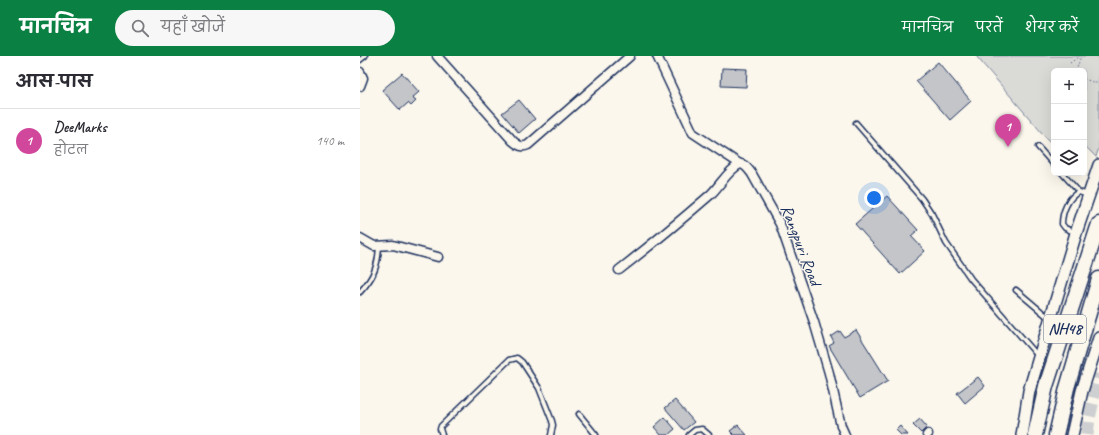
<!DOCTYPE html>
<html lang="hi">
<head>
<meta charset="utf-8">
<style>
	body { margin:0; font-family:Caveat,"Playpen Sans Deva",sans-serif; background:#f7f7f7; color:#2b2b33 }
	.controls { position:absolute; right:12px; top:12px; display:grid; overflow:hidden; border-radius:6px; box-shadow:0 4px 16px #0002 }
	.controls button { width:36px; height:36px; display:grid; place-items:center; padding:0; border:0; border-bottom:1px solid #e1e1e2; background:#fff; color:#2b2b33; font:20px sans-serif }
	.you { position:absolute; left:514px; top:142px; width:14px; height:14px; margin:-10px; border:3px solid #fff; border-radius:50%; background:#1a73e8; box-shadow:0 0 0 6px #1a73e833 }
	.badge { display:grid; place-items:center; width:26px; height:26px; border-radius:50%; background:#0b8043; color:#fff; font-size:13px; font-weight:700 }
	.pin { position:absolute; translate:-50% -33px; filter:drop-shadow(0 1px 2px #0008) }
	.pin::after { content:''; position:absolute; top:21px; width:14px; height:12px; background:inherit; clip-path:polygon(0 0,100% 0,50% 100%) }
	.list { margin:0; padding:0; list-style:none }
	h2 { display:flex; justify-content:space-between; align-items:center; height:52px; margin:0; padding:0 16px; font-size:17px }
	h2 small { font-size:13px; font-weight:400; color:#7c7c81 }
	.list li { display:grid; grid-template-columns:26px 1fr auto; gap:12px; align-items:center; box-sizing:border-box; height:64px; padding:0 16px; border-top:1px solid #e1e1e2 }
	.list b { display:block; font-size:15px; white-space:nowrap }
	.list p { margin:0; font-size:13px; white-space:nowrap; color:#7c7c81 }
	.list em { font-size:13px; font-style:normal; color:#7c7c81 }
	.icon { flex:none; width:22px; height:22px; fill:none; stroke:currentColor; stroke-width:2; stroke-linecap:round; stroke-linejoin:round }
	.map { position:relative; flex:none; width:739px; height:379px; overflow:hidden }
	header { display:flex; align-items:center; gap:24px; box-sizing:border-box; height:56px; padding:0 20px; background:#0b8043; color:#fff }
	header strong { font-size:19px }
	nav { display:flex; gap:22px; margin-inline-start:auto; font-size:14px }
	.search { width:280px; height:36px; background:#f7f7f7; display:flex; align-items:center; gap:10px; box-sizing:border-box; padding:0 14px; border-radius:22px; color:#7c7c81; font-size:15px }
	main { display:flex }
	aside { flex:1; background:#fff }
	.map>svg:first-child { display:block }
	.green { fill:#dadad7; stroke:#7a849a }
	.building { fill:#c3c5c9; stroke:#1b2f5e }
	.lines { fill:none; stroke-linecap:round; stroke-linejoin:round }
	.trunk-tunnel { stroke:#cecfd0; stroke-width:13; stroke-dasharray:13 6; stroke-linecap:butt }
	.service-casing { stroke:#1b2f5e; stroke-width:7 }
	.minor-casing { stroke:#1b2f5e; stroke-width:11 }
	.secondary-casing { stroke:#1b2f5e; stroke-width:14 }
	.motorway-casing { stroke:#1b2f5e; stroke-width:17 }
	.path { stroke:#1b2f5e; stroke-width:1; stroke-dasharray:1 3; stroke-linecap:butt }
	.service { stroke:#fbf7ec; stroke-width:4 }
	.minor { stroke:#fbf7ec; stroke-width:8 }
	.secondary { stroke:#fbf7ec; stroke-width:11 }
	.motorway { stroke:#fbf7ec; stroke-width:14 }
	.labels { text-anchor:middle; dominant-baseline:central; stroke-width:3; stroke-linejoin:round; paint-order:stroke }
	.shield { fill:#fbf7ec; stroke:#5e6b89; stroke-width:1 }
	.shield-label { font-size:16px; font-weight:bold; fill:#1b2f5e }
	.street-label { font-size:17px; fill:#1b2f5e; stroke:#fbf7ec }
</style>
</head>
<body>
<header>
<strong>मानचित्र</strong>
<div class="search"><svg class="icon" aria-label="search" viewBox="0 0 24 24"><circle cx="10" cy="10" r="6"/><path d="M15 15l6 6"/></svg>यहाँ खोजें</div>
<nav><a>मानचित्र</a><a>परतें</a><a>शेयर करें</a></nav>
</header>
<main>
<aside>
<h2>आस-पास<small></small></h2>
<ul class="list">
<li><span class="badge" style="background:#d1479c">1</span><div><b>DeeMarks</b><p>होटल</p></div><em>140 m</em></li>
</ul>
</aside>
<div class="map">
<svg width="739" height="379" viewBox="0 0 739 379">
	<rect width="100%" height="100%" fill="#fbf7ec"/>
	<filter id="ink" filterUnits="userSpaceOnUse"><feTurbulence type="fractalNoise" baseFrequency=".025" numOctaves="2"/><feDisplacementMap in="SourceGraphic" scale="8" xChannelSelector="R" yChannelSelector="G"/><feConvolveMatrix kernelMatrix="1 2 1 2 8 2 1 2 1" color-interpolation-filters="sRGB"/></filter>
	<g filter="url(#ink)">
		<!-- green -->
		<polygon class="green" points="616,0 739,0 739,91 736,101 724,89 724,15 694,15 694,91"/>
		<!-- building -->
		<g class="building">
			<polygon points="578,6 611,45 590,64 556,25"/>
			<polygon points="362,12 387,13 386,31 361,30"/>
			<polygon points="42,17 59,36 52,42 56,45 51,50 48,47 40,54 22,34"/>
			<polygon points="159,44 175,63 159,77 142,57"/>
			<polygon points="527,140 558,174 551,180 565,195 540,218 495,168"/>
			<polygon points="496,274 528,325 500,342 469,290 474,287 471,281 480,275 484,281"/>
			<polygon points="618,321 625,330 605,347 597,337"/>
			<polygon points="315,344 334,366 324,374 305,352"/>
			<polygon points="305,361 315,373 308,379 301,379 294,371"/>
			<polygon points="560,363 567,371 561,377 553,369"/>
			<polygon points="378,369 387,379 374,379 370,375"/>
			<polygon points="540,370 548,379 541,379 536,374"/>
		</g>
		<g class="lines">
			<!-- trunk-tunnel -->
			<polyline class="trunk-tunnel" points="727,379 729,362 739,318"/>
			<!-- service casing -->
			<g class="service-casing">
				<g id="service">
					<polyline points="0,4 5,0"/>
					<polyline points="496,67 562,143 572,158 586,187 611,223 678,300"/>
					<polyline points="678,91 694,109"/>
					<polyline points="702,117 719,136"/>
					<path d="M716 177 705 172 702 168C702 156 708 141 719 136L728 139"/>
					<polyline points="656,234 689,262"/>
					<path d="M0 236C14 221 18 210 19 190"/>
					<polyline points="219,358 236,379"/>
					<polyline points="82,379 80,373 81,370 149,304 157,302 162,306 179,332 192,365 193,369 191,379"/>
					<polyline points="329,379 335,374 342,373 349,379"/>
				</g>
			</g>
			<!-- minor casing -->
			<g class="minor-casing">
				<g id="minor">
					<path d="M77 0 153 85C158 89 161 92 168 89L270 0"/>
					<path d="M297 0 333 77 380 108C385 108 389 114 392 118L420 168 454 266 469 317 481 370 485 379"/>
					<polyline points="0,16 3,22 0,30"/>
					<polyline points="0,182 14,190 33,189 78,201"/>
					<path d="M259 214C290 190 320 165 350 139 360 130 367 115 380 108"/>
					<polyline points="567,379 568,378"/>
				</g>
			</g>
			<!-- secondary casing -->
			<g class="secondary-casing">
				<g id="secondary">
					<polyline points="662,379 669,335 716,177 739,109"/>
					<polyline points="712,379 722,335 739,282"/>
				</g>
			</g>
			<!-- motorway casing -->
			<g class="motorway-casing">
				<g id="motorway">
					<polyline points="675,379 686,330 739,168"/>
					<polyline points="696,379 707,332 739,223"/>
				</g>
			</g>
			<!-- path -->
			<g class="path">
				<polyline points="710,7 720,0"/>
				<polyline points="716,15 721,0"/>
				<polyline points="724,23 739,28"/>
			</g>
			<!-- service -->
			<use href="#service" class="service"/>
			<!-- minor -->
			<use href="#minor" class="minor"/>
			<!-- secondary -->
			<use href="#secondary" class="secondary"/>
			<!-- motorway -->
			<use href="#motorway" class="motorway"/>
		</g>
	</g>
	<g class="labels">
		<!-- shield labels -->
		<rect class="shield" x="684" y="259" width="42" height="28" rx="3"/>
		<g class="shield-label">
			<text x="705" y="273">NH48</text>
		</g>
		<!-- street labels -->
		<g class="street-label">
			<text transform="translate(441 189) rotate(69)">Rangpuri Road</text>
		</g>
	</g>
</svg>
<div class="controls">
<button>+</button>
<button>−</button>
<button><svg class="icon" aria-label="layers" viewBox="0 0 24 24"><path d="M12 4l9 5-9 5-9-5zM3 14l9 5 9-5"/></svg></button>
</div>
<div class="you"></div>
<div class="pin badge" style="left:648px;top:91px;background:#d1479c">1</div>
</div>
</main>
</body>
</html>
